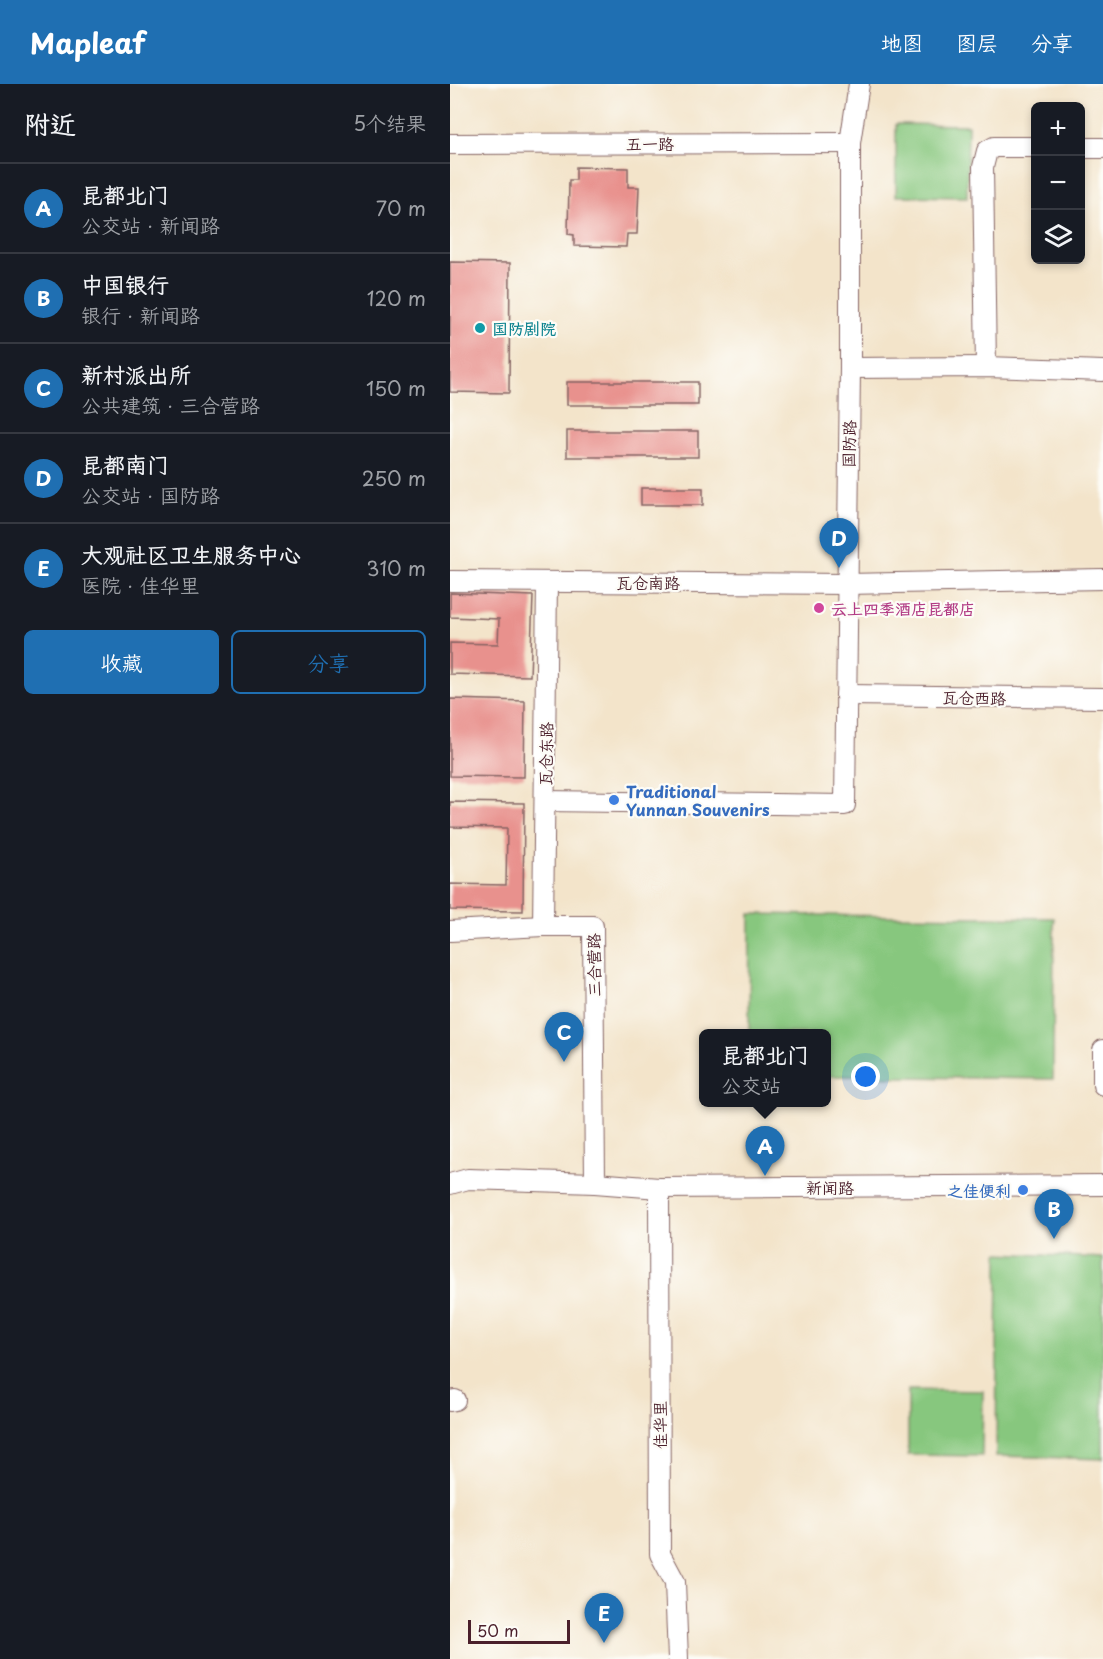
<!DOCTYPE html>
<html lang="zh">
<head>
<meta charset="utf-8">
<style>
	body { margin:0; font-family:"Playpen Sans","LXGW WenKai TC",sans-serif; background:#242831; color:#f1f3f6 }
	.controls { position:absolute; right:18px; top:18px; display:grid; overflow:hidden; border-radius:9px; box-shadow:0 3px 9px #0003 }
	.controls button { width:54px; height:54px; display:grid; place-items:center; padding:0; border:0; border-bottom:2px solid #363941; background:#171b24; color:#f1f3f6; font:30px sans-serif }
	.scale { position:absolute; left:18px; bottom:15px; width:102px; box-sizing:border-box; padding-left:6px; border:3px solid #4a1f2b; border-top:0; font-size:16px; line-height:21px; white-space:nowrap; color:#4a1f2b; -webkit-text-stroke:4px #fdfcf7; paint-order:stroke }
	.you { position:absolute; left:416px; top:993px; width:21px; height:21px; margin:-15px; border:4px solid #fff; border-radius:50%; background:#1a73e8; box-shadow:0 0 0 9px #1a73e833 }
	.badge { display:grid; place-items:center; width:39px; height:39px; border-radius:50%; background:#1f6fb2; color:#fff; font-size:20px; font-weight:700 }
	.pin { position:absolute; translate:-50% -50px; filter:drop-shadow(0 2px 3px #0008) }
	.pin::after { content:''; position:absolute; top:32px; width:21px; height:18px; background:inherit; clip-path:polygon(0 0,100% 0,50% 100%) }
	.popup { position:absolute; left:249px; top:945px; width:132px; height:78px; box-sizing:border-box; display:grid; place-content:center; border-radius:9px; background:#171b24; filter:drop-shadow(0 2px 4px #0005); font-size:20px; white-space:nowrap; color:#9ea1a6 }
	.popup b { font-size:22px; color:#f1f3f6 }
	.popup::after { content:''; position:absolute; left:50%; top:100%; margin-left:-12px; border:12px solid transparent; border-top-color:#171b24 }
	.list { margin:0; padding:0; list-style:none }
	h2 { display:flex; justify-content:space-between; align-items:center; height:78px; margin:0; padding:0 24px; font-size:26px }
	h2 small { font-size:20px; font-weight:400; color:#9ea1a6 }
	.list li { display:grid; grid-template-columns:39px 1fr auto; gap:18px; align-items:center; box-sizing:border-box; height:90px; padding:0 24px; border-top:2px solid #363941 }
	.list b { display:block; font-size:22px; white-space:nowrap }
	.list p { margin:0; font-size:20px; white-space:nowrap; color:#9ea1a6 }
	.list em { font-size:20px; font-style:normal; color:#9ea1a6 }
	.actions { display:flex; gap:12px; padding:18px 24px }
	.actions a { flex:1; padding:14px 0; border:2px solid #1f6fb2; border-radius:9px; text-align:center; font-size:21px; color:#1f6fb2 }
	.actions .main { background:#1f6fb2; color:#fff }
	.icon { flex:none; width:33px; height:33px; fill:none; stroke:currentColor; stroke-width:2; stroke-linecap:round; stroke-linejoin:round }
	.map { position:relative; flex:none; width:653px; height:1575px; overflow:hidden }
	header { display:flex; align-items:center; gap:36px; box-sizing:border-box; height:84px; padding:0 30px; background:#1f6fb2; color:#fff }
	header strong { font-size:28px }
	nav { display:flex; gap:33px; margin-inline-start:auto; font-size:21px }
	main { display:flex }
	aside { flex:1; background:#171b24 }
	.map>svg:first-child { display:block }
	.green { fill:#87c77e; stroke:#687354; stroke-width:1.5 }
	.building { fill:#e8918d }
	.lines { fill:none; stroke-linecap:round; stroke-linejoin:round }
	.minor-casing { stroke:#856463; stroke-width:22 }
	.minor { stroke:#fff; stroke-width:20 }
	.culture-dot { fill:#0f9aa8; stroke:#fdfcf7; stroke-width:2 }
	.hotel-dot { fill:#d1479c; stroke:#fdfcf7; stroke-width:2 }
	.shop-dot { fill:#3f7fe0; stroke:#fdfcf7; stroke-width:2 }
	.labels { text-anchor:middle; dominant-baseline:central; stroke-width:4.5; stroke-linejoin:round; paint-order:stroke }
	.street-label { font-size:16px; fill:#4a1f2b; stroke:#fdfcf7 }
	.culture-label { font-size:16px; font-weight:bold; fill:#0d838f; stroke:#fdfcf7; text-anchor:start }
	.hotel-label { font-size:16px; font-weight:bold; fill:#b23c85; stroke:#fdfcf7; text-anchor:start }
	.shop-label { font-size:16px; font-weight:bold; fill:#366cbe; stroke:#fdfcf7; text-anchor:start }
</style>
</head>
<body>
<header>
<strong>Mapleaf</strong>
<nav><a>地图</a><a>图层</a><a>分享</a></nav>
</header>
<main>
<aside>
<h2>附近<small>5个结果</small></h2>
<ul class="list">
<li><span class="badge">A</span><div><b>昆都北门</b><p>公交站 · 新闻路</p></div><em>70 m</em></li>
<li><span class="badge">B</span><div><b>中国银行</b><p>银行 · 新闻路</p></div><em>120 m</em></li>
<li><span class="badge">C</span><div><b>新村派出所</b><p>公共建筑 · 三合营路</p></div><em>150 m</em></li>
<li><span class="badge">D</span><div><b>昆都南门</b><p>公交站 · 国防路</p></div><em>250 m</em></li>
<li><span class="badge">E</span><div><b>大观社区卫生服务中心</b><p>医院 · 佳华里</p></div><em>310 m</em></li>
</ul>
<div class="actions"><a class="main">收藏</a><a>分享</a></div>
</aside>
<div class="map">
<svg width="653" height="1575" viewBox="0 0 653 1575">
	<rect width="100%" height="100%" fill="#fdfcf7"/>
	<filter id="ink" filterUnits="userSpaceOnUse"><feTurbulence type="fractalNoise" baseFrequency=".0167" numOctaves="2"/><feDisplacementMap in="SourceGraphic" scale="12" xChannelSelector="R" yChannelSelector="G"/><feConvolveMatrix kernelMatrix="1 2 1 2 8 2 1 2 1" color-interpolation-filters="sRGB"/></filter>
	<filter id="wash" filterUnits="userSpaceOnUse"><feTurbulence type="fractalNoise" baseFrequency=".008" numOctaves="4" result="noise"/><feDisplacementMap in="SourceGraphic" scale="24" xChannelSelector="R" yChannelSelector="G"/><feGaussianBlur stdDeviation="1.35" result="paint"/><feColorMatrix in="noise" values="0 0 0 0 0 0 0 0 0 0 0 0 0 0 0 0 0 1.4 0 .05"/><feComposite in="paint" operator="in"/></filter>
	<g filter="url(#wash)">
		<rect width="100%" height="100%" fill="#f3e4ca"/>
		<!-- green -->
		<g class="green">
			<polygon points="446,40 518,41 517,113 446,112"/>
			<polygon points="300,830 604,834 603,995 377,992 376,950 299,949"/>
			<polygon points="548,1169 653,1174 653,1375 546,1372"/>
			<polygon points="458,1306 533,1307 532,1372 458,1371"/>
		</g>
		<g id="blocks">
			<!-- building -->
			<g class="building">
				<polygon points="126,83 178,84 178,103 189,103 187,150 177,150 176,163 124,162 124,151 118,150 119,96 126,96"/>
				<polygon points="0,178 60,179 59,309 0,308"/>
				<rect x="117" y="298" width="131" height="23"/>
				<rect x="117" y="347" width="131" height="26"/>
				<rect x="191" y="404" width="62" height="17"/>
				<polygon points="0,509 83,512 80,592 0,590 0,559 48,560 49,535 0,533"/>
				<polygon points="0,615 75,617 74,693 0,692"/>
				<polygon points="0,718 74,719 73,827 0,826 0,800 56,801 57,744 0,743"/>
			</g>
		</g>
	</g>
	<g filter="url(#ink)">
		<use href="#blocks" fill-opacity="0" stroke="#856463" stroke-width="1.5"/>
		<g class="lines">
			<!-- minor casing -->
			<g class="minor-casing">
				<g id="minor">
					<polyline points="0,60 400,59"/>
					<polyline points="630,64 653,64"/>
					<polyline points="536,283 533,83 537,67 544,63 586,63"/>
					<polyline points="400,284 536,283 653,287"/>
					<polyline points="0,497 396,500 653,495"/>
					<polyline points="396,611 653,614"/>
					<polyline points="95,717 395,721 400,284 400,59 409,0"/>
					<polyline points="93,842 97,498"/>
					<polyline points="0,847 93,842 143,842 145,1099"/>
					<polyline points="653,966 653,1001"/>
					<polyline points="0,1100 18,1095 145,1099 209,1104 653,1101"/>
					<polyline points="209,1104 210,1470 225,1498 228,1575"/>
					<polyline points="0,1317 5,1316"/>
				</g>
			</g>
			<!-- minor -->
			<use href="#minor" class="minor"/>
		</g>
	</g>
	<!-- markers -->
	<circle class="culture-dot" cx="30" cy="244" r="6"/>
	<circle class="hotel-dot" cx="369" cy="524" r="6"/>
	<g class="shop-dot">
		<circle cx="164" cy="716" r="6"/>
		<circle cx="573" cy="1106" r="6"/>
	</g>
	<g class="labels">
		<!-- street labels -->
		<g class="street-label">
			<text x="200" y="59">五一路</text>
			<text transform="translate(398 360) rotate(-89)">国防路</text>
			<text x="198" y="498">瓦仓南路</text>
			<text transform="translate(524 613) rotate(1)">瓦仓西路</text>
			<text transform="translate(95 670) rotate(-89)">瓦仓东路</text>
			<text transform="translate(143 881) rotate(-91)">三合营路</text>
			<text x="380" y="1103">新闻路</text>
			<text transform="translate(209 1341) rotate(-90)">佳华里</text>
		</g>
		<!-- culture labels -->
		<g class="culture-label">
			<text x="42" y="244">国防剧院</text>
		</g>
		<!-- hotel labels -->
		<g class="hotel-label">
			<text x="381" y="524">云上四季酒店昆都店</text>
		</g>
		<!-- shop labels -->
		<g class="shop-label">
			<text x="176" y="707">Traditional<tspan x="176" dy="18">Yunnan Souvenirs</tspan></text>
			<text x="561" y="1106" text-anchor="end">之佳便利</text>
		</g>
	</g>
</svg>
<div class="controls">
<button>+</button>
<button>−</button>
<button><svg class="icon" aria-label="layers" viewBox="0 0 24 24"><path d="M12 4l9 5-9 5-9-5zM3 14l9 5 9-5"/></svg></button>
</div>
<div class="scale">50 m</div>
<div class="you"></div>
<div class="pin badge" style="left:315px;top:1092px">A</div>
<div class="popup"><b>昆都北门</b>公交站</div>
<div class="pin badge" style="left:604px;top:1155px">B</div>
<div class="pin badge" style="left:114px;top:978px">C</div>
<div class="pin badge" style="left:389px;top:484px">D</div>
<div class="pin badge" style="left:154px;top:1559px">E</div>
</div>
</main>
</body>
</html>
